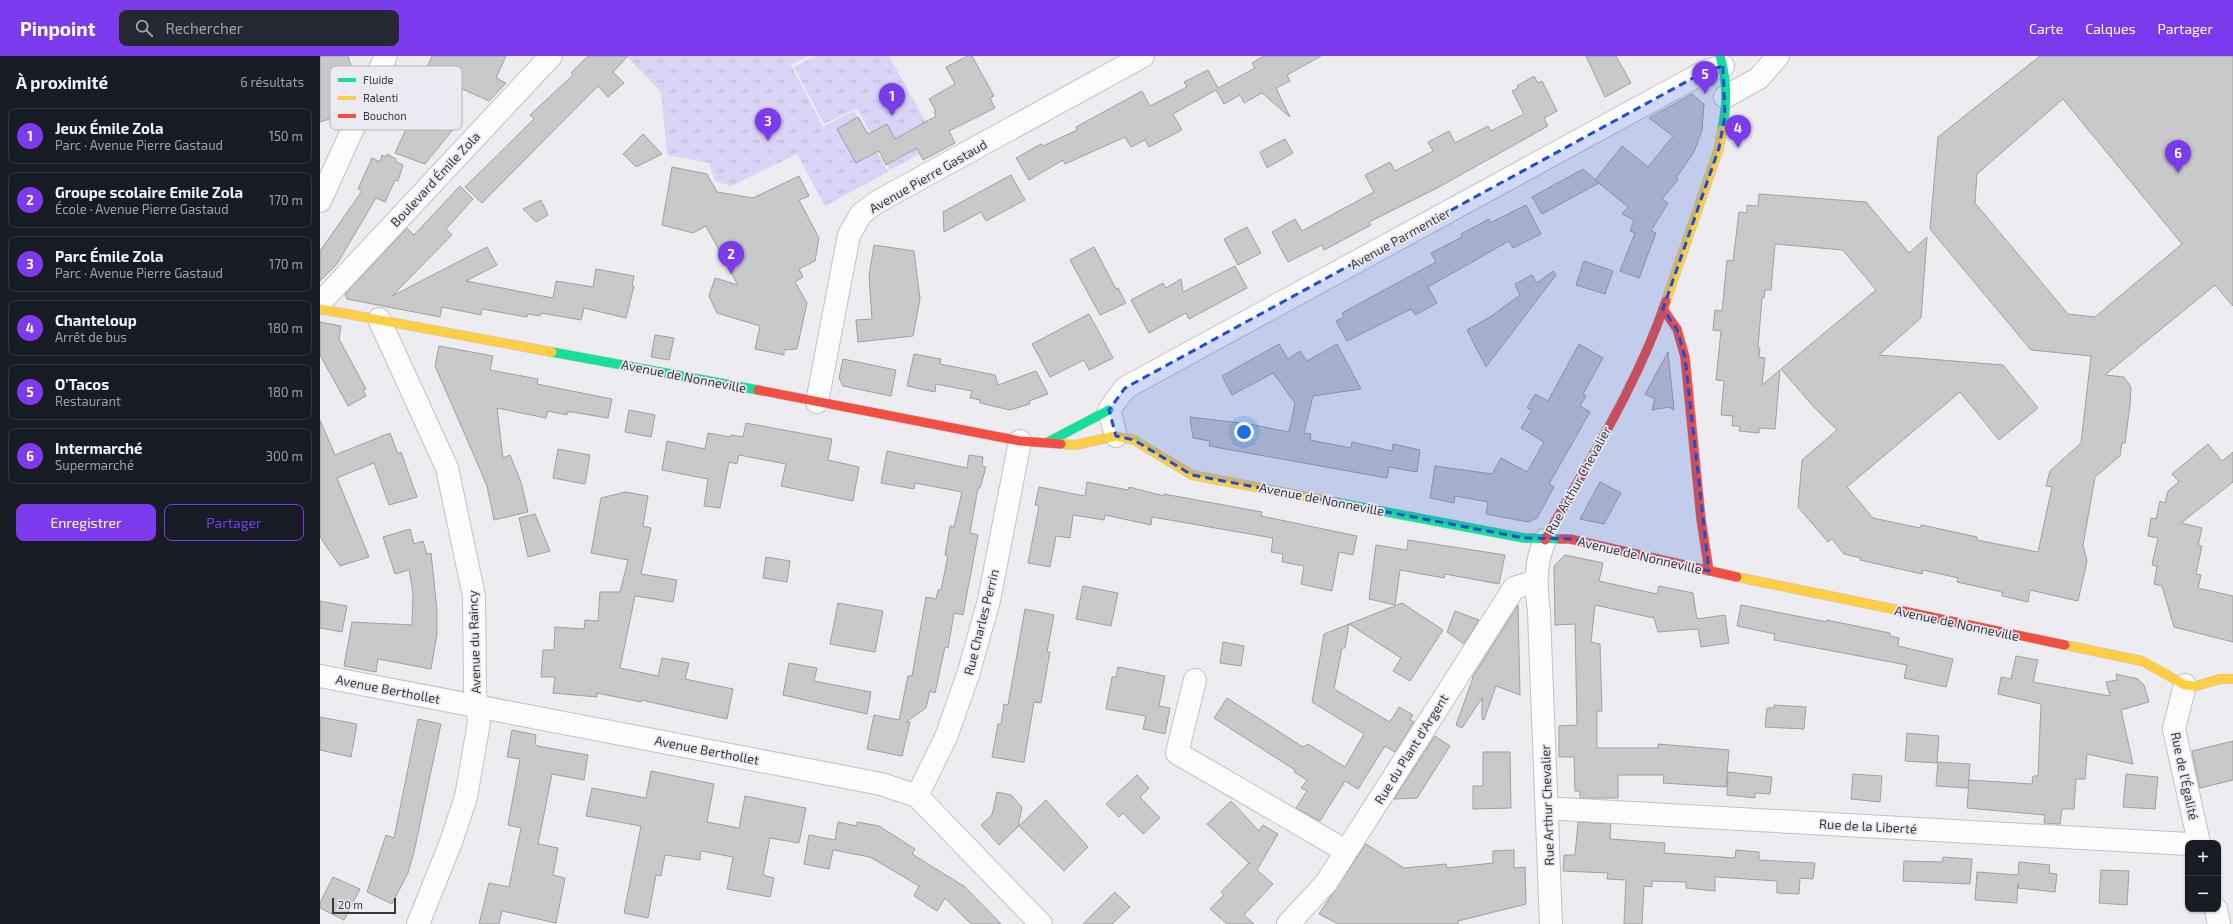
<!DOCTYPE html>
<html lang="fr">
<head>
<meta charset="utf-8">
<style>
	body { margin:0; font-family:"Exo 2",sans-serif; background:#242831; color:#f1f3f6 }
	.controls { position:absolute; right:12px; bottom:12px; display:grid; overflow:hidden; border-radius:8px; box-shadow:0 1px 3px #0004 }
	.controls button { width:36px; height:36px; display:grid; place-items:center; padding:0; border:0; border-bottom:1px solid #363941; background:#171b24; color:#f1f3f6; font:20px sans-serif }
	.scale { position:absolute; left:12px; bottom:10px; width:64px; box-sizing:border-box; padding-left:4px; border:2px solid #38383b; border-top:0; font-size:11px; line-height:14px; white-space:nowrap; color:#38383b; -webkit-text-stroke:3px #ebeaf3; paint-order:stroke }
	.you { position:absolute; left:924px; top:376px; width:14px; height:14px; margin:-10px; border:3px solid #fff; border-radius:50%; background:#1a73e8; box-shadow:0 0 0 6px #1a73e833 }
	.badge { display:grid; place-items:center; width:26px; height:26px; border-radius:50%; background:#7c3aed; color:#fff; font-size:13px; font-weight:700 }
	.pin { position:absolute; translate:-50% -33px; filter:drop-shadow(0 1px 2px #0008) }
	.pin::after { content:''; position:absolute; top:21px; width:14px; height:12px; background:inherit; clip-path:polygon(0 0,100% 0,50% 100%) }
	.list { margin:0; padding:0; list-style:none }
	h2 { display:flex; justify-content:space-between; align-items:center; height:52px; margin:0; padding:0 16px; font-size:17px }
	h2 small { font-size:13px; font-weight:400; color:#9ea1a6 }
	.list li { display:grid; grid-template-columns:26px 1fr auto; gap:12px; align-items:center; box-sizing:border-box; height:56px; margin:0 8px 8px; padding:0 8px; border:1px solid #363941; border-radius:8px }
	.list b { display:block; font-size:15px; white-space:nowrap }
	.list p { margin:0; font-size:13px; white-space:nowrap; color:#9ea1a6 }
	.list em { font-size:13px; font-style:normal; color:#9ea1a6 }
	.actions { display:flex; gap:8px; padding:12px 16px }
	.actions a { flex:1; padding:9px 0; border:1px solid #7c3aed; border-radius:8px; text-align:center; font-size:14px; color:#7c3aed }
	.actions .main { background:#7c3aed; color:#fff }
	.icon { flex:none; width:22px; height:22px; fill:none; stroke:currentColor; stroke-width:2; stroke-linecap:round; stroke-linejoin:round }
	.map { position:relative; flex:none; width:1913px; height:868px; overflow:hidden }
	header { display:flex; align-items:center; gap:24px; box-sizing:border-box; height:56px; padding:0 20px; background:#7c3aed; color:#fff }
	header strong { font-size:19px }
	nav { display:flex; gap:22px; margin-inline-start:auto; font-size:14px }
	.search { width:280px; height:36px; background:#242831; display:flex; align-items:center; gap:10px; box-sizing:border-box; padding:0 14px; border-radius:8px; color:#9ea1a6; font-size:15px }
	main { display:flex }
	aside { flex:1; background:#171b24 }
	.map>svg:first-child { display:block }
	.park { fill:url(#park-tufts) }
	.building { fill:#c9c9cc; stroke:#a1a0a3; fill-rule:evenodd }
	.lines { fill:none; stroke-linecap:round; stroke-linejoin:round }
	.street-casing { stroke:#c2c2c6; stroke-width:24 }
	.fast-casing { stroke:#c2c2c6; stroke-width:10 }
	.slow-casing { stroke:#c2c2c6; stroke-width:10 }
	.jam-casing { stroke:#c2c2c6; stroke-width:10 }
	.street { stroke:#fcfcfd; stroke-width:22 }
	.fast { stroke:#16e098; stroke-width:9 }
	.slow { stroke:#ffcf43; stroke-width:9 }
	.jam { stroke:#f24e42; stroke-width:9 }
	.marked { fill:#1d4ed8; fill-opacity:0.2; stroke:#1d4ed8; stroke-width:3; stroke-dasharray:8 5; stroke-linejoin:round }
	.labels { text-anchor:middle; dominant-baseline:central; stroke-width:3.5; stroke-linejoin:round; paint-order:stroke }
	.street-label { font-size:13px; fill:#38383b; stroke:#ebeaf3 }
	.key { fill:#ebeaf3; stroke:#b5b5bc; stroke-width:1 }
	.key-label { font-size:11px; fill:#38383b }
</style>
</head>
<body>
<header>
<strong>Pinpoint</strong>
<div class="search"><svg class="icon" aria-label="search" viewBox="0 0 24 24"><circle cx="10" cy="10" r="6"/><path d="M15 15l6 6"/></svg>Rechercher</div>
<nav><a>Carte</a><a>Calques</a><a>Partager</a></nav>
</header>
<main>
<aside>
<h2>À proximité<small>6 résultats</small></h2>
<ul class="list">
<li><span class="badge">1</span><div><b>Jeux Émile Zola</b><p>Parc · Avenue Pierre Gastaud</p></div><em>150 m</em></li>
<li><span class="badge">2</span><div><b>Groupe scolaire Emile Zola</b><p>École · Avenue Pierre Gastaud</p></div><em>170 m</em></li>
<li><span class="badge">3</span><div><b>Parc Émile Zola</b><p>Parc · Avenue Pierre Gastaud</p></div><em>170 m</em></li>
<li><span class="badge">4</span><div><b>Chanteloup</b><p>Arrêt de bus</p></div><em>180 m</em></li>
<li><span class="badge">5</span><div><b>O'Tacos</b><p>Restaurant</p></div><em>180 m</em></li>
<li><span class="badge">6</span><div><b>Intermarché</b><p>Supermarché</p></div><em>300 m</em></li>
</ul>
<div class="actions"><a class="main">Enregistrer</a><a>Partager</a></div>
</aside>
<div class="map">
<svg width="1913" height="868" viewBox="0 0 1913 868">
	<defs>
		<pattern id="park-tufts" width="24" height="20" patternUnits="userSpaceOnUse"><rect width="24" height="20" fill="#dad5f6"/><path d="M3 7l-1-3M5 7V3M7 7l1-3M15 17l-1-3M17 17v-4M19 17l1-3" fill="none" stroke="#bcb8d4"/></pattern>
	</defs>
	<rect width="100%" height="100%" fill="#ececf1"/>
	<!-- park -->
	<g class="park">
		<polygon points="306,0 488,0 471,9 503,71 534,55 568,116 505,150 477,98 411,130 395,125 389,107 347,99 341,36"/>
		<polygon points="496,0 569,0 618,88 570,114 537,52 504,68 474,11"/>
	</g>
	<!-- building -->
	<g class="building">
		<polygon points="0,0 28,0 38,32 26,58 0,66"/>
		<polygon points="112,0 186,0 176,22 186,27 169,45 105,16"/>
		<polygon points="268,0 308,0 293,16 304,27 288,41 278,30 162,147 145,131 214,63 210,59 253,19 251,17"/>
		<polygon points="648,0 652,0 674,40 670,42 675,52 629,75 635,87 603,104 597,92 566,109 559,95 536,107 517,73 538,61 548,78 567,68 575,83 616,60 614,56 616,55 609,43 635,28 626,11"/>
		<polygon points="944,0 1001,0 967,19 970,25 956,32 970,61 942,37 924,47 920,39 904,48 896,34 853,58 862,74 829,91 825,84 811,91 805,81 745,108 743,104 709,124 696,102 721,88 723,90 757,74 756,71 822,35 830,50 867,31 864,26 888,14 898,32 935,12 932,7"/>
		<polygon points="1266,0 1296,0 1311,27 1285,41"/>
		<path d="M1720 0H1913V250L1895 229 1785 319 1804 321 1811 331 1810 349 1805 387H1802L1800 400 1775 421 1763 489 1767 505 1758 545 1710 534 1708 546 1682 540V536L1637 526 1638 522 1603 514 1602 518 1540 504 1541 502 1524 498 1512 483 1508 486 1478 451 1482 404 1517 374 1492 349 1461 313 1556 234 1523 194 1455 188 1451 234H1445L1444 242H1442L1438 292H1440L1439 301 1445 302 1442 329 1460 314 1455 373 1439 372V377L1419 375 1420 370H1412L1413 360 1401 359 1404 325 1396 324 1401 275 1393 274 1395 254 1402 255 1407 204 1413 205 1419 156 1427 157V149L1438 150 1439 138 1546 146 1589 197 1607 181 1601 262 1559 299 1683 309 1718 352 1679 384 1640 336 1527 431 1553 462 1600 472 1601 469 1611 471 1657 481V484L1718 496 1732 431 1726 430 1730 415 1761 387 1771 300 1711 294 1610 173 1618 81ZM1743 43 1862 188 1775 261 1748 258 1655 147 1657 118Z"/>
		<polygon points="1214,20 1218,27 1222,25 1237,55 1224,62 1228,70 1119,131 1049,166 1051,169 1004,194 1002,189 968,206 952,176 975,163 982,175 1054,136 1045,119 1070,106 1075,115 1113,95 1108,86 1129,75 1135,87 1168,70 1171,75 1204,58 1192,35 1198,32 1197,30"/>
		<polygon points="1372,38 1384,48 1382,74 1374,96 1356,122 1358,124 1342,143 1348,147 1331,175 1336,177 1319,222 1300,215 1315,177 1310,175 1314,164 1302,158 1308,151 1275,124 1302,90 1328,111 1353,80 1329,62"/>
		<polygon points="100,43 139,66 105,108 75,97"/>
		<polygon points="323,78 342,98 316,111 303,98"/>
		<polygon points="965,83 973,97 947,112 940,96"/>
		<polygon points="67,98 76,103 75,105 83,109 78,125 75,124 65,146 56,142 17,208 0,225 0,195 42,135 38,133 52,102 60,106 62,99 65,101"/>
		<polygon points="352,111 387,118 397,136 433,142 479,120 489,140 479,144 499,182 495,205 479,213 483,221 475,226 487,247 477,293 464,294 464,299 435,293 440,270 397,257 389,240 395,222 418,229 386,170 373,177 342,169"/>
		<polygon points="1263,113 1279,127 1222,158 1212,141"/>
		<polygon points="691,119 705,144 666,165 661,156 624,176 623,156"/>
		<polygon points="140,130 153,143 126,173 132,179 72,240 167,191 177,209 146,225 233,242 236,225 273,231 276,213 314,220 312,230 314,230 306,262 264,252 261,264 221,257 220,260 208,258 207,261 162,253 161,259 122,251 120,261 27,243 25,238 87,172 94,179"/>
		<polygon points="221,144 228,159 216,166 203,153"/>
		<polygon points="1206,149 1221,178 1193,192 1189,185 1108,231 1117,247 1095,259 1091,253 1027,285 1016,265 1024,261 1022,257 1116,206 1111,197 1142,181 1141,178 1169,163 1170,167"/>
		<polygon points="927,171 941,197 918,209 904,183"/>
		<polygon points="554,189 594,195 600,243 593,280 538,286 536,264 552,263 549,220"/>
		<polygon points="774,191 796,233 798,232 806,247 780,259 750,204"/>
		<polygon points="1264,205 1293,215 1285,238 1256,229"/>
		<polygon points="915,210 927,232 869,263 866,257 829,277 811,244 843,227 846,232 861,223 863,236"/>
		<polygon points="1233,215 1236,219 1166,311 1147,274 1170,261 1200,239 1195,228 1212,219 1217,227"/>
		<polygon points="769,258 793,302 769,314 764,304 730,321 712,288"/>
		<polygon points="0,266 21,270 19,283 46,333 43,334 46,340 28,350 0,299"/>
		<polygon points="335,279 354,282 349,304 331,301"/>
		<polygon points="959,288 968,303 980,295 987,305 1017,288 1041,333 993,340 984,377 991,378 990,384 1031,392 1032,386 1072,395 1073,388 1100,394 1097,416 1069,411 1067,422 889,390 890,385 873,382 870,361 929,368 969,376 975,347 953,317 912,339 902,320"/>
		<polygon points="1259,288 1283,302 1263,338 1266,340 1260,350 1270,356 1229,428 1234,431 1217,462 1208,466 1166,458 1168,446 1135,440 1134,447 1110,442 1115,410 1172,418 1181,402 1207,416 1224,386 1201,372 1212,354 1207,352 1215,338 1228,345"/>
		<polygon points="119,290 173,300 170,314 218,323 217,328 292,343 288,362 252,356 247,356 247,359 228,355 226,362 177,352 183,402 190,399 201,426 208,456 174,464 167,430 159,411 115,310"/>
		<polygon points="1348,296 1354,354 1349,351 1332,354 1335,343 1325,338"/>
		<polygon points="594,298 621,303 620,308 675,319 678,329 716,315 728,338 709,345 710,348 690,354 660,347 660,344 650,342 652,335 616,328 615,336 587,330"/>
		<polygon points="523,303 576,314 571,340 523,330 519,322"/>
		<polygon points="309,354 335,359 331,381 305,376"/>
		<polygon points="0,364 15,399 70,377 78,398 81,396 97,441 69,449 54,407 17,422 49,501 20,510 0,481"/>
		<polygon points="426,367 512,383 508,404 539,411 533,445 461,430 466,408 419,399 417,408 409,406 400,452 384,450 388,423 342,414 347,385 385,393 388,377 410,381 411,379 423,381"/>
		<polygon points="1888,388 1902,405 1913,396 1913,426 1861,467 1882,472 1878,490 1882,490 1876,518 1881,519 1878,532 1913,540 1913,586 1854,571 1842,530 1834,528 1837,510 1832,509 1838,482 1828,480 1831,462 1836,463 1840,445 1845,447 1848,435 1859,426 1852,418"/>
		<polygon points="238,393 270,399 265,428 233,422"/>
		<polygon points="567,395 647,412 649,399 663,401 662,410 666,411 660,432 658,432 650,477 658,479 643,559 634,557 628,592 625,591 615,637 610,635 606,652 586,666 590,666 582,700 547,693 554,659 579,664 588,620 592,620 606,541 616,543 618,534 621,534 628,500 625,499 630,470 634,471 642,436 595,427 594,433 561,427"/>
		<polygon points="767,426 808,434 809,431 844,440 844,438 942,456 941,460 1037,480 1033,499 1019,496 1012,535 981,528 984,510 962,506 963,498 951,496 953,482 832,461 831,469 785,459 784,464 753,459 750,482 736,480 730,511 708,507 719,450 715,449 719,431 765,440"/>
		<polygon points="1280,426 1301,437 1284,468 1260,463"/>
		<polygon points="305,436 328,440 323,470 331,472 321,518 357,524 353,546 315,540 300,612 338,620 342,602 369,607 365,623 413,633 407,663 321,644 321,646 277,637 277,641 233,637 235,621 221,621 223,594 234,594 235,571 264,573 265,564 278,565 280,536 300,536 308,504 271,497 281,442"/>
		<polygon points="215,458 230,495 208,501 199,462"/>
		<polygon points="90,473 94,488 103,485 107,498 111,497 117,554 117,578 111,613 58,603 56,616 24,610 32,566 92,569 93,537 89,514 75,518 63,481"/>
		<polygon points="1088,484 1185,499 1179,528 1125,518 1124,522 1080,514 1075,549 1049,543 1056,489 1087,494"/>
		<polygon points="1245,499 1283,507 1279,525 1337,538 1339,530 1373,537 1377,563 1405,559 1409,587 1381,591 1378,573 1338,576 1334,562 1275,549 1271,586 1280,588 1282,655 1277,655 1277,692 1338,692 1338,688 1409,694 1406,731 1343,727 1344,719 1298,719 1298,742 1260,742 1260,735 1255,735 1254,701 1239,701 1239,670 1257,669 1255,568 1235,569 1234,510"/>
		<polygon points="446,501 470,505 467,526 443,522"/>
		<polygon points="763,530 798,537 791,570 756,563"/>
		<polygon points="0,545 27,550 22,576 0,572"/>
		<polygon points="518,547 563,555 555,596 510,588"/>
		<polygon points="1082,547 1123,574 1090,625 1073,615 1081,602 1029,568"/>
		<polygon points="1198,549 1200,639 1176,630 1164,664 1162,663 1162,642 1142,672 1136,669 1153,622 1152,622"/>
		<polygon points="1421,549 1507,566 1507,564 1570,577 1570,580 1579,582 1578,590 1633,603 1626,631 1584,622 1587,609 1454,584 1455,578 1417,570"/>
		<polygon points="705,553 734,559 727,596 730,596 721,647 714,646 704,706 702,706 672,701 678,668 681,668 684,648 688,649"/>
		<polygon points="1135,555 1159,564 1144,588 1127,576"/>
		<polygon points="1029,568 1025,592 1022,592 1014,633 1070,666 1079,651 1093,659 1090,664 1094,666 1075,696 1065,690 1038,733 1025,725 1000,765 976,752 987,735 981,732 987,724 974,716 975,714 894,662 907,642 983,691 988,688 1025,711 1044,678 992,646 1004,578"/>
		<polygon points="903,586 924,590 921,610 900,607"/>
		<polygon points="1696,600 1718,604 1713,626 1790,640 1786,626 1797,624 1796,618 1818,623 1824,629 1829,646 1801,654 1813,708 1767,698 1765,723 1756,723 1754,753 1742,753 1740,768 1724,767 1725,759 1647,752 1649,724 1712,728 1713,720 1718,720 1721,648 1678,638 1681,621 1691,623"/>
		<polygon points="469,607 497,612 494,625 551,636 547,658 463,639"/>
		<polygon points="798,611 845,620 839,650 850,652 845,678 823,673 826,660 786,653 792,621 796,621"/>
		<polygon points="1454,649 1486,651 1484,673 1445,671 1447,652 1454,652"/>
		<polygon points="0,661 37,668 31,701 0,694"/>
		<polygon points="98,663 121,668 94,796 88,817 72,848 47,836 66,779 74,782"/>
		<polygon points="192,674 216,679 215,688 218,690 268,699 264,724 232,718 218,788 238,792 233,819 245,822 236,867 182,855 179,868 159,868 169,827 189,831 201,772 188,769 200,703 187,701"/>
		<polygon points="1587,677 1619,680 1617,707 1585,705"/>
		<polygon points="1115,680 1130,690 1097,742 1074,743"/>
		<polygon points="1913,685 1913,724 1880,732 1872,695"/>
		<polygon points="1163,696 1190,696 1191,752 1153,753 1153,730 1163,730"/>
		<polygon points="1618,706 1650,708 1648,732 1616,730"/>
		<polygon points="331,715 394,728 387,766 419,772 425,740 486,752 479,787 450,782 443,819 454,822 450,841 407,833 413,801 381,795 380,804 345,799 341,820 336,819 328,862 304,857 321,770 266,760 272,732 326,742"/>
		<polygon points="1408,716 1452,721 1450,738 1435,737 1435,742 1407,739"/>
		<polygon points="1533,718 1562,720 1560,746 1531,743"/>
		<polygon points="1806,718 1838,721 1835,753 1803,751"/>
		<polygon points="817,719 829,732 820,741 840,762 823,778 803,757 799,761 786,748"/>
		<polygon points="677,736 691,739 702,751 698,771 679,789 661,769 672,759"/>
		<polygon points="726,744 768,791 744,815 699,770"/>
		<polygon points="911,745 939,775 943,769 958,778 937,814 953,828 924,859 934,868 907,868 890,853 904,839 901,836 929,807 931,809 887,768"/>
		<polygon points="518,766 537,770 537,766 559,770 595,793 592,798 645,831 681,868 651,868 625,842 617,855 594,840 599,830 550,801 513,794 509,813 484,808 489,779 515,784"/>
		<polygon points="1258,766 1291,768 1290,783 1345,787 1344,797 1415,802 1416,794 1439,796 1439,804 1495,807 1493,823 1480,822 1479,838 1457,837 1457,825 1395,821 1395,835 1366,832 1366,826 1332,825 1332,831 1324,830 1322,868 1304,868 1306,824 1287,823 1288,817 1243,815 1244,799 1255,799"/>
		<polygon points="1046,788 1084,812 1126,808 1127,812 1173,807 1173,795 1194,794 1194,812 1205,811 1206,848 1138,865 1138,868 1018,868 999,858"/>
		<polygon points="1623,801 1652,803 1650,828 1583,825 1584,805 1622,806"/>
		<polygon points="1699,806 1730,809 1729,817 1737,818 1735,836 1698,832 1698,827 1697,847 1655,844 1657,816 1698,819"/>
		<polygon points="1781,814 1809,815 1807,849 1779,847"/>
		<polygon points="13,821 40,833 24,864 0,852 0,847"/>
		<polygon points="795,836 810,851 792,868 763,868"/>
	</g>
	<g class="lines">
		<!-- street casing -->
		<g class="street-casing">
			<g id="street">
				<polyline points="1405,41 1439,22 1458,0"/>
				<polyline points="0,145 66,0"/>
				<polyline points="0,247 231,0"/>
				<polyline points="59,263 127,412 154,540 155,635 159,666 146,741 131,786 98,868"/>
				<polyline points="497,346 529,179 541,158 557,146 823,0"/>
				<polyline points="796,380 789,354 805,332 1386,15 1403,10"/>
				<path d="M1225 484C1214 508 1216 531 1219 557L1231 868"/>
				<polyline points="0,620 561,728 597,740 721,868"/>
				<polyline points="875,624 857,697 1026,795"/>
				<polyline points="1865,629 1854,673 1879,787"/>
				<polyline points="597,740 626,681 648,619 669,544 700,385"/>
				<polyline points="1227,753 1241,753 1868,788"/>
				<polyline points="1896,853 1899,868"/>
				<polyline points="968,868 1006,827 1194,532 1216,525"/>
			</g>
		</g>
		<!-- fast casing -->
		<g class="fast-casing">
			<g id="fast">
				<path d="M1400 0C1407 23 1407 50 1402 74"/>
				<polyline points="232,296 438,334"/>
				<polyline points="728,386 789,354"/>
				<polyline points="1014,446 1204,482 1241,483"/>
			</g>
		</g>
		<!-- slow casing -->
		<g class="slow-casing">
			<g id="slow">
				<polyline points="1346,245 1399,92 1402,74"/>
				<polyline points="0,253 232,296"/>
				<polyline points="741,388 755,389 796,380 814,384 872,419 1014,446"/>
				<polyline points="1417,521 1583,555"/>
				<polyline points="1745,589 1822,605 1865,629 1876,630 1900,623 1913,623"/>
			</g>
		</g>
		<!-- jam casing -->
		<g class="jam-casing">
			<g id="jam">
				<polyline points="1343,253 1357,273 1365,301 1381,463 1389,515"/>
				<polyline points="438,334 700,385 741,388"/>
				<polyline points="1241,483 1250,483 1417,521"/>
				<path d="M1225 484C1268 406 1317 330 1346 245"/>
				<polyline points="1583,555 1745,589"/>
			</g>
		</g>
		<!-- street -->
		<use href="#street" class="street"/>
		<!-- fast -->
		<use href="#fast" class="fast"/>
		<!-- slow -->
		<use href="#slow" class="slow"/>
		<!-- jam -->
		<use href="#jam" class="jam"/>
	</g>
	<!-- marked area -->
	<path class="marked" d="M1403 10 1405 59 1399 92 1343 253 1357 273 1365 301 1389 515 1250 483 1204 482 872 419 814 384 796 380 789 354 805 332 1386 15Z"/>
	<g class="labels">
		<!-- street labels -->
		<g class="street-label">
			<text transform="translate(608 120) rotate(-30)">Avenue Pierre Gastaud</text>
			<text transform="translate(115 123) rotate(-47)">Boulevard Émile Zola</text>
			<text transform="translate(1080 182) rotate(-29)">Avenue Parmentier</text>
			<text transform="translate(364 320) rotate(11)">Avenue de Nonneville</text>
			<text transform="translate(1258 424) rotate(-61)">Rue Arthur Chevalier</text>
			<text transform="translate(1002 443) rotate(11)">Avenue de Nonneville</text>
			<text transform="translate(1320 499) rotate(13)">Avenue de Nonneville</text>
			<text transform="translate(661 566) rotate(-76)">Rue Charles Perrin</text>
			<text transform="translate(1637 567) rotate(12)">Avenue de Nonneville</text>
			<text transform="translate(154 586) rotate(-92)">Avenue du Raincy</text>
			<text transform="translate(68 633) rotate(11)">Avenue Berthollet</text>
			<text transform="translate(1091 693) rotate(-58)">Rue du Plant d'Argent</text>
			<text transform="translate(387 694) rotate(11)">Avenue Berthollet</text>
			<text transform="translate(1865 720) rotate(78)">Rue de l'Égalité</text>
			<text transform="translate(1227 749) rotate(-92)">Rue Arthur Chevalier</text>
			<text transform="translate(1548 770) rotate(3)">Rue de la Liberté</text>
		</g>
	</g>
	<!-- legend -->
	<rect x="10" y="10" width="132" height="64" rx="6" class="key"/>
	<rect x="18" y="22" width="18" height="4" fill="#16e098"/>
	<rect x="18" y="40" width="18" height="4" fill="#ffcf43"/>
	<rect x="18" y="58" width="18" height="4" fill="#f24e42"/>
	<g class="key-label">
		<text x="43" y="28">Fluide</text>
		<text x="43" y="46">Ralenti</text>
		<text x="43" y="64">Bouchon</text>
	</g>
</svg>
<div class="controls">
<button>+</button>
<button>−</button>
</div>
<div class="scale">20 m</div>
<div class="you"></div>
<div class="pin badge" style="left:572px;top:60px">1</div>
<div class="pin badge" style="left:411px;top:218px">2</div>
<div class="pin badge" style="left:448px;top:85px">3</div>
<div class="pin badge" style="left:1418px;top:92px">4</div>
<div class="pin badge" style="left:1385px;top:38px">5</div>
<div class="pin badge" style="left:1858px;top:117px">6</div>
</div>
</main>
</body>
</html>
